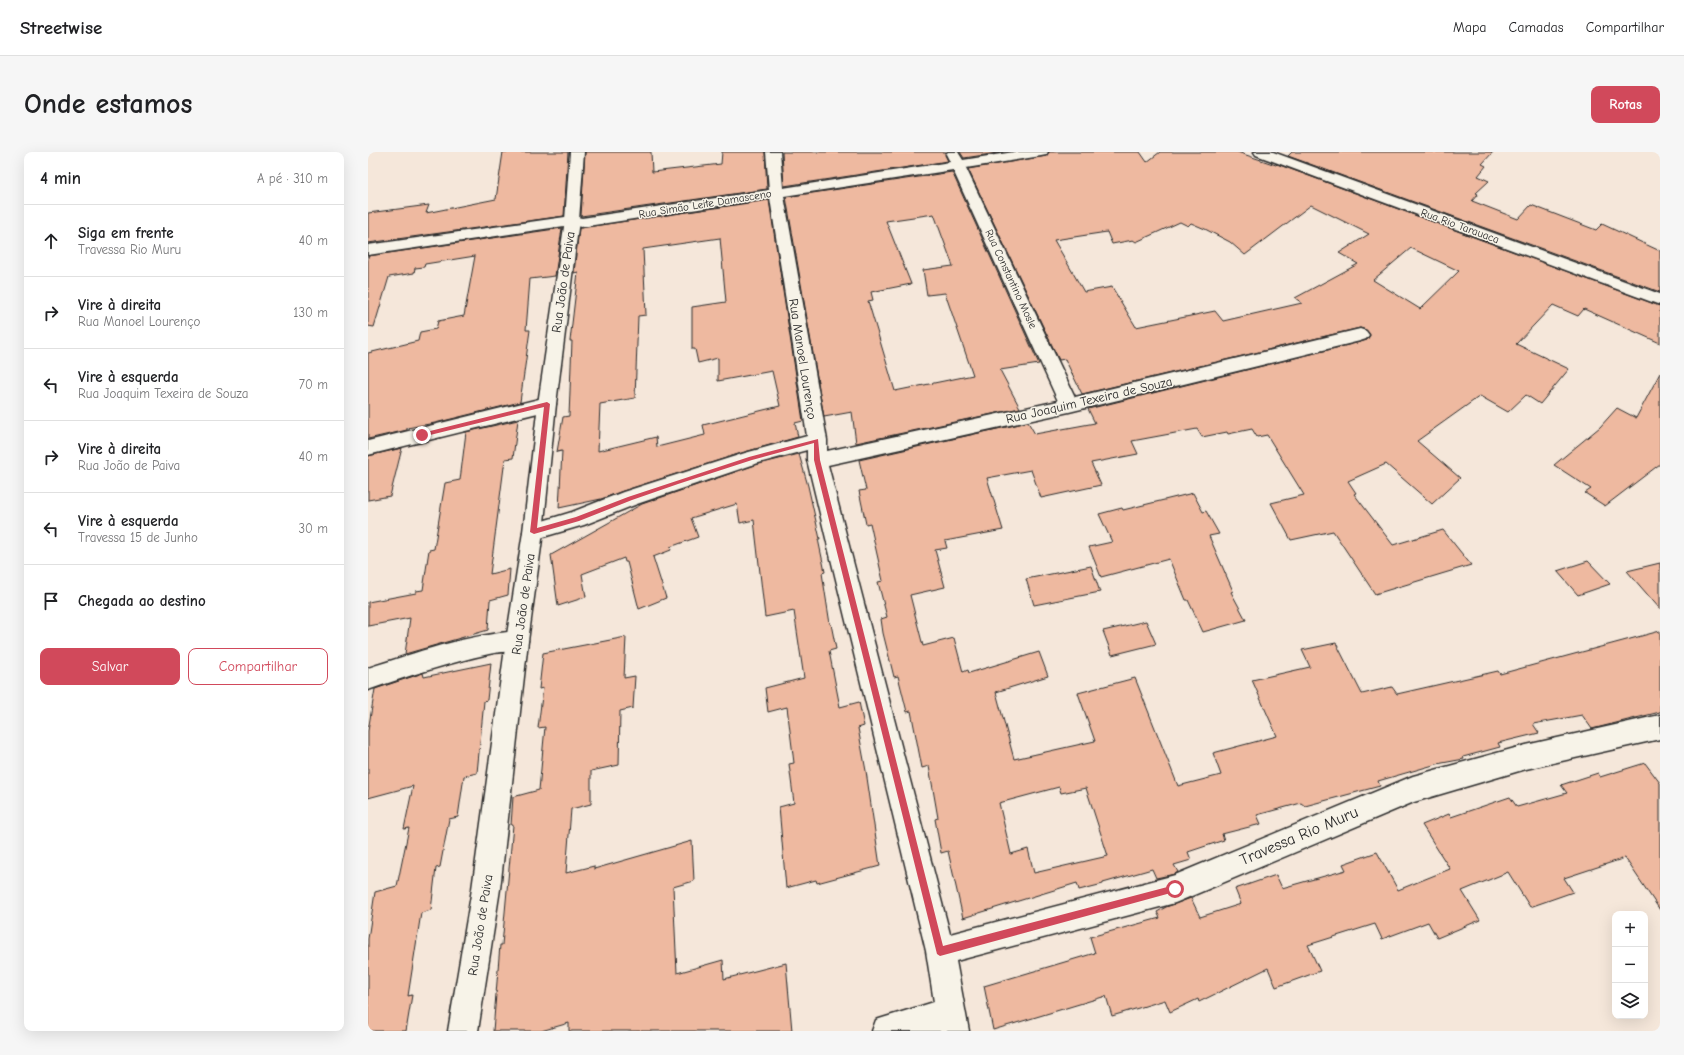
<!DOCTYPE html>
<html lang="pt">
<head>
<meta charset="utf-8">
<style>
	body { margin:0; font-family:"Comic Neue",sans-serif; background:#f6f6f6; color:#202124 }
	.controls { position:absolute; right:12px; bottom:12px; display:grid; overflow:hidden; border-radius:8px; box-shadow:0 4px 16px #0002 }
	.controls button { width:36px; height:36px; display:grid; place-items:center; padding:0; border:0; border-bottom:1px solid #e0e0e0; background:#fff; color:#202124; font:20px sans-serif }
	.stop { position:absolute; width:12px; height:12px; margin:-9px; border:3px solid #d1495b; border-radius:50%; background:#fff }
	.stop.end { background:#d1495b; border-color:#fff; box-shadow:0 1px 4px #0008 }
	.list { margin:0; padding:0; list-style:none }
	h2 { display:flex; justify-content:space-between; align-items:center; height:52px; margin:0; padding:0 16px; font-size:17px }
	h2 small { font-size:13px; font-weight:400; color:#757577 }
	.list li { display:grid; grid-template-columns:26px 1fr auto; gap:12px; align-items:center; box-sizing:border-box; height:72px; padding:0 16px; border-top:1px solid #e0e0e0 }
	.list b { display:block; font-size:15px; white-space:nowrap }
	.list p { margin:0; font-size:13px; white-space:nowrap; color:#757577 }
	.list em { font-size:13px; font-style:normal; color:#757577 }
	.actions { display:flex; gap:8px; padding:12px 16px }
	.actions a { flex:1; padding:9px 0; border:1px solid #d1495b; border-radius:8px; text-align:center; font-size:14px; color:#d1495b }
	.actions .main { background:#d1495b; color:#fff }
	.icon { flex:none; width:22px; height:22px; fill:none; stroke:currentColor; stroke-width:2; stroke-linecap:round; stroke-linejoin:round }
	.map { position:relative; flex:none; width:1292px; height:879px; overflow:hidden; border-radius:8px }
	header { display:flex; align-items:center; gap:24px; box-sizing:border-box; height:56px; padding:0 20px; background:#fff; border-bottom:1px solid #e0e0e0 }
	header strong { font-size:19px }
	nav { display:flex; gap:22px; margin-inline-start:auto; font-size:14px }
	.intro { display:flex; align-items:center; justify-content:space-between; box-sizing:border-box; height:96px; padding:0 24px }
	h1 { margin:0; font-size:28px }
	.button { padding:10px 18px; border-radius:8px; background:#d1495b; color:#fff; font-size:14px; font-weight:700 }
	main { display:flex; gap:24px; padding:0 24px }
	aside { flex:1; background:#fff; border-radius:8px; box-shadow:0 4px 16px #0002 }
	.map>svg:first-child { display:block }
	.building { fill:#eeb9a0; stroke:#2b2b2b; fill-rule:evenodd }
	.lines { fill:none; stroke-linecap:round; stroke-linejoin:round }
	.street-casing { stroke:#2b2b2b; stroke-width:3 }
	.secondary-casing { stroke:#2b2b2b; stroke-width:3 }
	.street { fill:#f7f3e8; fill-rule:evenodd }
	.secondary { fill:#f7f3e8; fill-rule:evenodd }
	.route { fill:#d1495b }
	.labels { text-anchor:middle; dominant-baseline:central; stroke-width:3; stroke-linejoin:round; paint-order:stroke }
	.far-street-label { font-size:11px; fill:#2b2b2b; stroke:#f7f3e8 }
	.street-label { font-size:13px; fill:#2b2b2b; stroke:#f7f3e8 }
	.near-street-label { font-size:16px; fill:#2b2b2b; stroke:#f7f3e8 }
</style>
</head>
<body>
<header>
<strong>Streetwise</strong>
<nav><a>Mapa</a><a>Camadas</a><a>Compartilhar</a></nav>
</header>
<div class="intro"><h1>Onde estamos</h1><a class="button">Rotas</a></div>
<main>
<aside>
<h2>4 min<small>A pé · 310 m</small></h2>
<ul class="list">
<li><svg class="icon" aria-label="ahead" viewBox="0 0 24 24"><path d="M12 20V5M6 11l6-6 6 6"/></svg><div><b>Siga em frente</b><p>Travessa Rio Muru</p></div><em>40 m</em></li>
<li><svg class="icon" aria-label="right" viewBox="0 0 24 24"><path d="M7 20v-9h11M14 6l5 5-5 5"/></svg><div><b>Vire à direita</b><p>Rua Manoel Lourenço</p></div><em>130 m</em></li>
<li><svg class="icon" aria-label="left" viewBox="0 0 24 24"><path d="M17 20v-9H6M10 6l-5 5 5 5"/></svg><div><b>Vire à esquerda</b><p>Rua Joaquim Texeira de Souza</p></div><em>70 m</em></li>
<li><svg class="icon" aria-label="right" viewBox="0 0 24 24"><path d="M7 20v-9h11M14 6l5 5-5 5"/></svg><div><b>Vire à direita</b><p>Rua João de Paiva</p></div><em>40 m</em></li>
<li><svg class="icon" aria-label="left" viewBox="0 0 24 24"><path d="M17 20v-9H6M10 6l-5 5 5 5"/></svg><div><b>Vire à esquerda</b><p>Travessa 15 de Junho</p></div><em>30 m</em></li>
<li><svg class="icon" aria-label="arrive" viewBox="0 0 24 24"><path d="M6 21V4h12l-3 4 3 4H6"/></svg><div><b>Chegada ao destino</b></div></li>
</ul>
<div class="actions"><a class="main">Salvar</a><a>Compartilhar</a></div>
</aside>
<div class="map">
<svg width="1292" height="879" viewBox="0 0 1292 879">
	<rect width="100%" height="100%" fill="#f5e7da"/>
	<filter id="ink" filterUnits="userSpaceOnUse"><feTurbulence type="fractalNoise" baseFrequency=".025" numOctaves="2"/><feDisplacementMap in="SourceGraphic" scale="8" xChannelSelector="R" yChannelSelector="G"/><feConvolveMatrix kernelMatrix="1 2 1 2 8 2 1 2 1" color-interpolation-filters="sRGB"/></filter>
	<g filter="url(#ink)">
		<!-- building -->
		<g class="building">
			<polygon points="135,0 200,0 196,64 0,91 0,61 61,53 58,61 128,47"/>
			<polygon points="217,0 283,0 284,20 353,12 354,0 397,0 399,37 213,64"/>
			<polygon points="414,0 578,0 577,3 580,9 416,34"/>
			<polygon points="592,0 636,0 596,6"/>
			<path d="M681 0H772L779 10 792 0H869L908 13 909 12 1292 154V191L1216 157 1210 164 1185 153 1148 192 1201 217 1172 252 1158 243 1140 260 1112 244 1049 289 1092 326 1064 352 1018 312 980 329 988 341 986 342 1025 393 1075 378 1103 413 1007 442 965 379 923 388 903 351 936 343 899 283 889 285 884 277 860 282 859 280 834 285 829 277 764 289 770 302 723 311 733 333 673 346 663 318 619 326 635 378 577 389 579 396 567 398 577 435 542 443 555 494 586 486 595 520 600 518 601 521 671 500 680 524 628 540 646 607 727 589 710 541 767 526 810 634 853 623 845 601 909 584 884 528 942 515 934 498 968 491 994 542 1024 535 1029 542 1130 519 1132 522 1292 479V560L1224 577 1214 563 1165 572 1171 581 1130 591 1132 595 1095 605 1096 607 1069 612 1010 629 1012 634 937 654 933 651 889 663 893 672 854 682 856 688 820 700 823 708 806 713 810 720 807 722 788 726 784 717 735 731V732L711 738 709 731 595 766 580 699 573 701 567 667 570 666 561 614 554 616 543 559 539 560 530 524 526 525 515 481 513 467 519 465 510 430 515 429 502 371 498 372 491 339 498 338 491 308 660 270 667 282 727 271 720 257 992 190 999 188 1002 183 998 178 992 176 714 242 697 207 691 208 600 17 678 4ZM943 53 1001 82 971 101 990 112 927 146 934 151 855 169 847 159 768 175 744 135 716 140 686 88 739 80 744 92 765 88 768 90 812 70 820 74 823 71 837 77 862 90 877 103ZM1043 96 1091 119 1052 157 1005 128ZM691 635 693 641 718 636 740 704 666 721 660 697 643 702 631 651Z"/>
			<polygon points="924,0 1125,0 1114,12 1118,14 1110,24 1121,29 1108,41 1110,42 1104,49 1150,67 1163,53 1228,78 1234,72 1292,99 1292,140 920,4"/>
			<path d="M584 20 671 212 632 218 652 256 488 291 484 260 456 265 418 45ZM566 62 585 114 555 118 559 143 577 141 605 223 527 239 500 149 505 148 503 140 543 132 518 69Z"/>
			<path d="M401 48 435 269 427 271 430 285 377 300 255 339 233 347 191 356 194 299 189 300 195 265 201 264 204 189H202L210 120 206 121 211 76ZM352 86 358 150 324 155V197H327L330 211 350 206V229L404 219 412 254 335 273 337 283 289 295 288 285 230 299 232 252 267 246 270 164 278 163 275 97Z"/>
			<polygon points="194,76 187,124 162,127 158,178 162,178 152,250 67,271 39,276 39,278 0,287 0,201 50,189 52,180 68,177 70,169 96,164 107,104 57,112 56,115 47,116 46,121 21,125 6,175 0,174 0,104"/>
			<polygon points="1292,221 1292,312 1237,354 1217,341 1223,337 1186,313 1232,275 1249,256 1268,266"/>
			<polygon points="150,268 145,306 137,307 122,422 142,417 140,443 122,448 120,478 37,502 42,466 0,474 0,450 48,441 48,439 55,438 61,398 66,397 77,331 92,328 98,280"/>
			<polygon points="34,296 22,344 0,348 0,304"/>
			<polygon points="431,302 440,334 452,387 450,387 457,420 454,421 462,472 463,472 468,497 461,499 472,555 491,550 496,574 490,576 498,619 512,714 449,731 448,728 418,736 411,655 426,651 421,612 426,611 419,555 400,560 397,536 436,526 426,459 397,465 386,368 372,371 369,352 323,366 330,385 302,395 303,398 285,405 298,446 271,457 259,410 257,410 256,406 214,422 218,445 190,454 183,403 274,352 387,313"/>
			<polygon points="825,341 835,360 838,359 851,382 841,384 865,439 863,440 878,468 835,480 820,448 818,448 801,407 733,425 721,395 744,390 731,362 754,356 755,358"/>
			<polygon points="1220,409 1242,432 1210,443 1189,419"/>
			<polygon points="1292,411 1292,457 1259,419"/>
			<polygon points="723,414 732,440 666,453 658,427"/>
			<polygon points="778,469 788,492 744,503 735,479"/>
			<polygon points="258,485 256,526 267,524 265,556 252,559 251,613 223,619 223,652 203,657 198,721 226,714 226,717 324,689 326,729 305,735 309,821 355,808 356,827 418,811 424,879 201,879 201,871 173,879 125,879 132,793 134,793 145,673 143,673 145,645 171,638 177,575 170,576 175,536 171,537 175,501"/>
			<polygon points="123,511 119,548 116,549 109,621 96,624 90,665 81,667 72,715 68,716 63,758 53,761 40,844 44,843 38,879 0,879 0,787 7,740 29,734 41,676 36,677 45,634 0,646 0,579 7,537 55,521 56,525"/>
			<polygon points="1277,611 1292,631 1292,758 1257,706 1196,726 1205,740 1162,755 1140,720 1094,739 1112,768 1069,786 1060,770 1014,787 1007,772 940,793 952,819 908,835 900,816 831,850 830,847 802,860 797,848 744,864 738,844 625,878 616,834 727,801 722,785 792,766 789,760 798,755 823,746 832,765 873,752 867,737 908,723 914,736 978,718 975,712 1009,700 1030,738 1082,717 1054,673 1081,662 1083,665 1142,645 1149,655 1199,641 1193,633 1230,621 1232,625"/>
		</g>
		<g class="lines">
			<!-- street casing -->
			<g class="street-casing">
				<g id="street">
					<path d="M398 0H412L415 36 582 10 578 2 580 0H590L595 8 646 0H680L678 3 673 4 598 16 707 245 992 177 998 179 1001 183 998 187 992 189 701 260 460 313 582 782 807 723 1045 624 1158 593 1292 563V587L1158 617 1046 650 807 751 588 809 601 879H504L508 868 566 850 558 799 439 308V298L387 312 269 352 216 373 165 388 158 386 155 380 158 374 204 360 255 340 377 301 439 284 402 46 213 75 203 73 0 103V93L204 64 214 66 401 38ZM585 18 690 249 459 299V288L416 44Z"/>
					<polygon points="886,0 905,0 1292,142 1292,153 888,3"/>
					<polygon points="179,245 186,247 188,252 186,257 0,303 0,289"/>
					<path d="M149 479 157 482 160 489 157 496C145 501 133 499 121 502 80 511 40 524 0 538V516C49 500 98 483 149 479Z"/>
				</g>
			</g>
			<!-- secondary casing -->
			<g class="secondary-casing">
				<polygon id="secondary" points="202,0 216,0 211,68 188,252 175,380 160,489 132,737 110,879 80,879 104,737 138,489 155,380 170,252 197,68"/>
			</g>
			<!-- street -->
			<use href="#street" class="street"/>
			<!-- secondary -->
			<use href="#secondary" class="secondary"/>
		</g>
	</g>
	<!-- route -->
	<polygon class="route" points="179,250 182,252 169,376 208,365 260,345 381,305 450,287 452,308 575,794 807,733 811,737 810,739 572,804 569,802 446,308 446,291 384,308 310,332 264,348 211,369 166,382 162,380 176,255 54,285 52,283 54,281"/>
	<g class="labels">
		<!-- far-street labels -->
		<g class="far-street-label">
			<text transform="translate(337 52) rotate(-9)">Rua Simão Leite Damasceno</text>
			<text transform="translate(1092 74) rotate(20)">Rua Rio Tarauaca</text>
			<text transform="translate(643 127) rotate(65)">Rua Constantino Mosle</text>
		</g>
		<!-- street labels -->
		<g class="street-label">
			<text transform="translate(195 130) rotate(-82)">Rua João de Paiva</text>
			<text transform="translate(435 207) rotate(81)">Rua Manoel Lourenço</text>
			<text transform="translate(721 248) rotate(-13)">Rua Joaquim Texeira de Souza</text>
			<text transform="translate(155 452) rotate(-82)">Rua João de Paiva</text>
			<text transform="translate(112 773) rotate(-81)">Rua João de Paiva</text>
		</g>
		<!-- near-street labels -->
		<g class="near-street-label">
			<text transform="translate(931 684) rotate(-23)">Travessa Rio Muru</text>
		</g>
	</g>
</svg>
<div class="controls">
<button>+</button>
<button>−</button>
<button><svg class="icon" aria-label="layers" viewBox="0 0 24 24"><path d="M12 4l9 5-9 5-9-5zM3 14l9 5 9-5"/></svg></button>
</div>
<div class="stop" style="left:807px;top:737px"></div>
<div class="stop end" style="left:54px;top:283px"></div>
</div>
</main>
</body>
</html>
